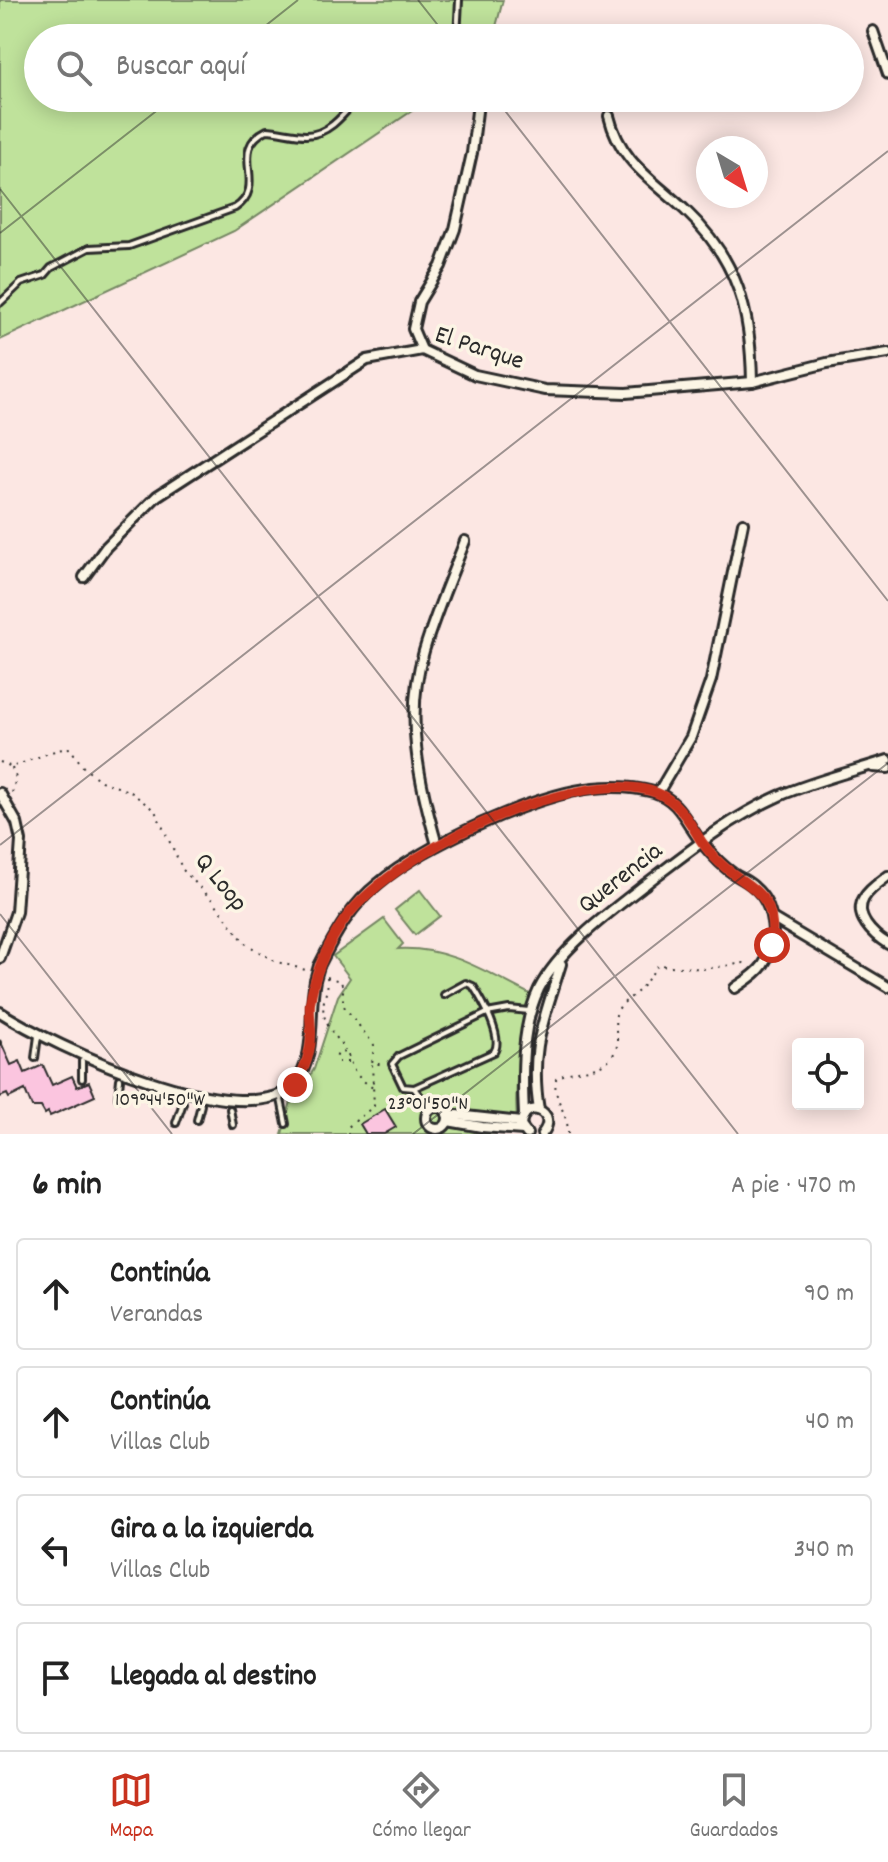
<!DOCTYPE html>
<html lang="es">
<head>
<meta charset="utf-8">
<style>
	body { margin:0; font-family:Dekko,sans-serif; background:#f2f2f2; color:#222 }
	.controls { position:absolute; right:24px; bottom:24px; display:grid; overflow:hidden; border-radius:8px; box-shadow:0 4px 20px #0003 }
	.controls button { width:72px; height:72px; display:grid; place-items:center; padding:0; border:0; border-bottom:2px solid #e0e0e0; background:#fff; color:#222; font:40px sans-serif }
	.compass { position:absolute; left:696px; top:136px; width:72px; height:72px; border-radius:50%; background:#fff; box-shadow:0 4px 20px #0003; rotate:142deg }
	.stop { position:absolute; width:24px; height:24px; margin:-18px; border:6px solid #c8321e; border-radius:50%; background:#fff }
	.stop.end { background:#c8321e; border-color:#fff; box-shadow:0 2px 8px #0008 }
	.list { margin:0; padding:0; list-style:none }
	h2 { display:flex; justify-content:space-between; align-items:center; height:104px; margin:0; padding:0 32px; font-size:34px }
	h2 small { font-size:26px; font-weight:400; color:#767676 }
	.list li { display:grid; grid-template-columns:52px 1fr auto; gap:24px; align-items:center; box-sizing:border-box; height:112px; margin:0 16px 16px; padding:0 16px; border:2px solid #e0e0e0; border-radius:8px }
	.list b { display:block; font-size:30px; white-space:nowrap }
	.list p { margin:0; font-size:26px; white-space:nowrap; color:#767676 }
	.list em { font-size:26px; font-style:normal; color:#767676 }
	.icon { flex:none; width:44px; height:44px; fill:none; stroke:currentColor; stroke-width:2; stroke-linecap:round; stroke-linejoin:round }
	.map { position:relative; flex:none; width:888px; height:1134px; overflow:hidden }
	.search { position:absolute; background:#fff; box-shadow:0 4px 20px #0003; left:24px; right:24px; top:24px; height:88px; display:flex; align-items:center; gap:20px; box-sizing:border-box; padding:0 28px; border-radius:44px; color:#767676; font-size:30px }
	.sheet { height:616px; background:#fff }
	nav { display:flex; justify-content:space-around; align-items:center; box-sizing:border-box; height:112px; border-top:2px solid #e0e0e0; background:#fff; font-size:22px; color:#767676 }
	nav a { display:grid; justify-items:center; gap:4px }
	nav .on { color:#c8321e }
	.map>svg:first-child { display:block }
	.grass { fill:#bfe29b; stroke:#758663; stroke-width:2 }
	.building { fill:#fbc5df; stroke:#2b2b2b; stroke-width:2 }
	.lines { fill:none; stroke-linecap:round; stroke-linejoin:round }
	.service-casing { stroke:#2b2b2b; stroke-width:10 }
	.minor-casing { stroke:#2b2b2b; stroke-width:14 }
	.path { stroke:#2b2b2b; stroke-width:2; stroke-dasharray:2 6; stroke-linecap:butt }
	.service { stroke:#fcf5e5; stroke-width:4 }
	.minor { stroke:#fcf5e5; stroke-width:8 }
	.minor-bridge-casing { stroke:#2b2b2b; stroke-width:14; stroke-linecap:butt }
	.minor-bridge { stroke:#fcf5e5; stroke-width:8 }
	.route { stroke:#c8321e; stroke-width:10 }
	.ticks { fill:none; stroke:#2b2b2b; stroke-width:2; stroke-opacity:0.45 }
	.labels { text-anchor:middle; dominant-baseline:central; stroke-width:7; stroke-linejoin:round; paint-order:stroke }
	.street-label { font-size:26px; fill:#2b2b2b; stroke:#fcf5e5 }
	.ticks-label { font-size:20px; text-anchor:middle; fill:#2b2b2b; stroke:#fcf5e5; stroke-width:7; stroke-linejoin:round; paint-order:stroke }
</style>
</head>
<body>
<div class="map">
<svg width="888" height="1134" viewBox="0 0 888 1134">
	<rect width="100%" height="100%" fill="#fce7e3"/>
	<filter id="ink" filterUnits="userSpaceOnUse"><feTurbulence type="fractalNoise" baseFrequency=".0125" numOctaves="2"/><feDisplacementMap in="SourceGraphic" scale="16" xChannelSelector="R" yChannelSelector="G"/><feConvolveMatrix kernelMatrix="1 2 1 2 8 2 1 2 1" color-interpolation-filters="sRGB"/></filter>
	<g filter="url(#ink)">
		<!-- grass -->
		<g class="grass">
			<polygon points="0,0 503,0 493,38 38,38 38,98 431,98 234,231 0,340"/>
			<polygon points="420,890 440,916 415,935 395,910"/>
			<path d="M384 919 403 944 398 949C449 946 489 974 534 996 519 1039 513 1088 518 1134H282L292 1098 302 1089 314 1069 338 996 350 978 333 956Z"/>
		</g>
		<!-- building -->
		<g class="building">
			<polygon points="0,1040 11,1065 20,1061 25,1073 43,1065 52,1085 72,1076 77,1087 89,1082 95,1096 50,1116 48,1112 45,1114 41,1107 32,1107 25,1090 9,1098 7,1094 0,1097"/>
			<polygon points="385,1109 396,1127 384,1134 366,1134 360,1124"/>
		</g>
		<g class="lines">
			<!-- service casing -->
			<g class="service-casing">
				<g id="service">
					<polyline points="457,38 459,0"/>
					<path d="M0 303 21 283 45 275 51 268 89 248 129 246 235 208C270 185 226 150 267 130 281 131 293 135 306 135 329 135 345 113 358 98"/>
					<path d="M444 995 466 983 473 986C482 1000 504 1038 494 1052L414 1088 403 1087 392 1064 399 1056 487 1013 509 1009 529 1011"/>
					<polyline points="35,1058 38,1036"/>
					<polyline points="82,1061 82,1079"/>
					<polyline points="414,1088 430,1109"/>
					<polyline points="118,1098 120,1079"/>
					<polyline points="281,1099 286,1124"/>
					<polyline points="230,1109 233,1125"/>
					<polyline points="197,1120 201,1105"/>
					<polyline points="176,1123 183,1103"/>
				</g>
			</g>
			<!-- minor casing -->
			<g class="minor-casing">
				<g id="minor">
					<polyline points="873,31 888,74"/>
					<path d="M609 116C620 162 652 179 685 210 738 260 751 311 752 382"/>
					<polyline points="422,350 413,329 419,302 441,266 455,229 472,153 478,103"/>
					<polyline points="84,577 106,547 157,496 367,360 422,350 475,375 545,390 626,393 752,382 827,363 888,353"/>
					<polyline points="873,767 888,768"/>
					<polyline points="0,793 17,823 21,841 16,912 0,958"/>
					<polyline points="658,793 691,737 711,680 743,523"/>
					<path d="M437 845C419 782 404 716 424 651 435 614 451 577 465 541"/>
					<path d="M888 876C880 882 869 889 864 898 853 916 873 935 888 944"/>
					<polyline points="772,918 888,987"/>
					<path d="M319 966C335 934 351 905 379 883 422 846 538 793 594 788 614 786 635 787 654 792 681 800 687 826 703 844 712 855 722 866 734 874 740 878 748 881 754 887 775 905 779 942 763 965 756 975 745 981 735 988"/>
					<path d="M0 1012C55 1047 240 1134 294 1086 318 1054 308 1016 315 980"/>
					<circle cx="437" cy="1118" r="11"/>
					<path d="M539 1110C529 1049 544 1020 561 964"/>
					<polyline points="447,1114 521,1122"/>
					<path d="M524 1115C522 1074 521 1027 539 989 560 948 611 911 647 883 689 851 730 818 779 796 814 781 851 772 888 760"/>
					<polyline points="448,1121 482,1127 523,1130"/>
					<path d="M527 1134 521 1126C523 1096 561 1112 542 1134"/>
				</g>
			</g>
			<!-- path -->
			<g class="path">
				<polyline points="0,762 12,767 57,750 70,748 84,768 101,781 131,792 155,811 183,870 216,904 245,943 274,961 309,971"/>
				<polyline points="12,768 16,778 12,793"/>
				<path d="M327 977C329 986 326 991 324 1001 320 1020 333 1033 344 1047L345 1051"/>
				<polyline points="327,977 340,981 343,986 343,1005 374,1045 372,1064"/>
				<path d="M348 1062H338L336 1058 338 1053 347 1052C354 1074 354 1074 374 1089"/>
				<polyline points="348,1134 348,1127 374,1106 372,1064 384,1064"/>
				<path d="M568 1134C569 1114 552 1098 556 1079 572 1067 599 1074 613 1055 623 1042 611 1026 617 1012 621 1002 632 998 639 990 646 983 652 973 658 965L705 969 744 963 750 964"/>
			</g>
			<!-- service -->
			<use href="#service" class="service"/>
			<!-- minor -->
			<use href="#minor" class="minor"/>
			<!-- minor-bridge casing -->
			<g class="minor-bridge-casing">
				<polyline id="minor-bridge" points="315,980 319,966"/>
			</g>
			<!-- minor-bridge -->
			<use href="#minor-bridge" class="minor-bridge"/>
		</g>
	</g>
	<g class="lines" filter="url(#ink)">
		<!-- route -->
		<path class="route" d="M295 1085C305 1069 311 1053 311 1034 311 1024 309 1013 310 1003 314 976 326 948 341 925 385 855 577 763 657 793 675 800 686 816 695 831 703 846 717 862 731 872 763 896 775 899 772 945"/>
	</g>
	<!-- ticks -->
	<path class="ticks" d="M418 0 448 38M250 38 298 0M495 98 888 601M0 189 738 1134M0 233 173 98M0 845 888 151M0 914 172 1134M413 1134 888 763"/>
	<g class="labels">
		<!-- street labels -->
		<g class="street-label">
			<text transform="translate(479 349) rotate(18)">El Parque</text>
			<text transform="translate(621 879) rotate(-38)">Querencia</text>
			<text transform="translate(220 883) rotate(51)">Q Loop</text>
		</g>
	</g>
	<g class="ticks-label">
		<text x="160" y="1105">109°44'50"W</text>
		<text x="428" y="1109">23°01'50"N</text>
	</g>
</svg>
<div class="controls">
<button><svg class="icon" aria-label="locate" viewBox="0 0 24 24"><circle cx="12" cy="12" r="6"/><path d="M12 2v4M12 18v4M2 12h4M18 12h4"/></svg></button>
</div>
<svg class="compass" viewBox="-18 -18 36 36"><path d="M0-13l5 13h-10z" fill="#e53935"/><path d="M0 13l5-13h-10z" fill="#767676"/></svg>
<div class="stop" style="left:772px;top:945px"></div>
<div class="stop end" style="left:295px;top:1085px"></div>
<div class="search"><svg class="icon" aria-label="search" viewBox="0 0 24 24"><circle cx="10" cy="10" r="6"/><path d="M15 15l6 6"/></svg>Buscar aquí</div>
</div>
<section class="sheet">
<h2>6 min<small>A pie · 470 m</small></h2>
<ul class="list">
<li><svg class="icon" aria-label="ahead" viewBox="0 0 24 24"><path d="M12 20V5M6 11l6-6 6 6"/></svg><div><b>Continúa</b><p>Verandas</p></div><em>90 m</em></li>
<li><svg class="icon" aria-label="ahead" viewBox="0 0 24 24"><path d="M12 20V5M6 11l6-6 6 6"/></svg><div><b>Continúa</b><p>Villas Club</p></div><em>40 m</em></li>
<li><svg class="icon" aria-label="left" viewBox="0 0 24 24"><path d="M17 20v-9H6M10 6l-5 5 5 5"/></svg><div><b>Gira a la izquierda</b><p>Villas Club</p></div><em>340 m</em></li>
<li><svg class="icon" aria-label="arrive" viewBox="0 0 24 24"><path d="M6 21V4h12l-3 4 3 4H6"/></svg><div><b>Llegada al destino</b></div></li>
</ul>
</section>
<nav>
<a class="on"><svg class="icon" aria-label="map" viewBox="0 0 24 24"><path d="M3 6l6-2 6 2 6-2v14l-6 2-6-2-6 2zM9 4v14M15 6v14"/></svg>Mapa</a>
<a><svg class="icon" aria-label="directions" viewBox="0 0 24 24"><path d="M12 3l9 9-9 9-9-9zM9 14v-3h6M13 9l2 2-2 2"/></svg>Cómo llegar</a>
<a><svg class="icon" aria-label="saved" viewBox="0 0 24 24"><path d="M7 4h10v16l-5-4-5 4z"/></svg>Guardados</a>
</nav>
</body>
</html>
